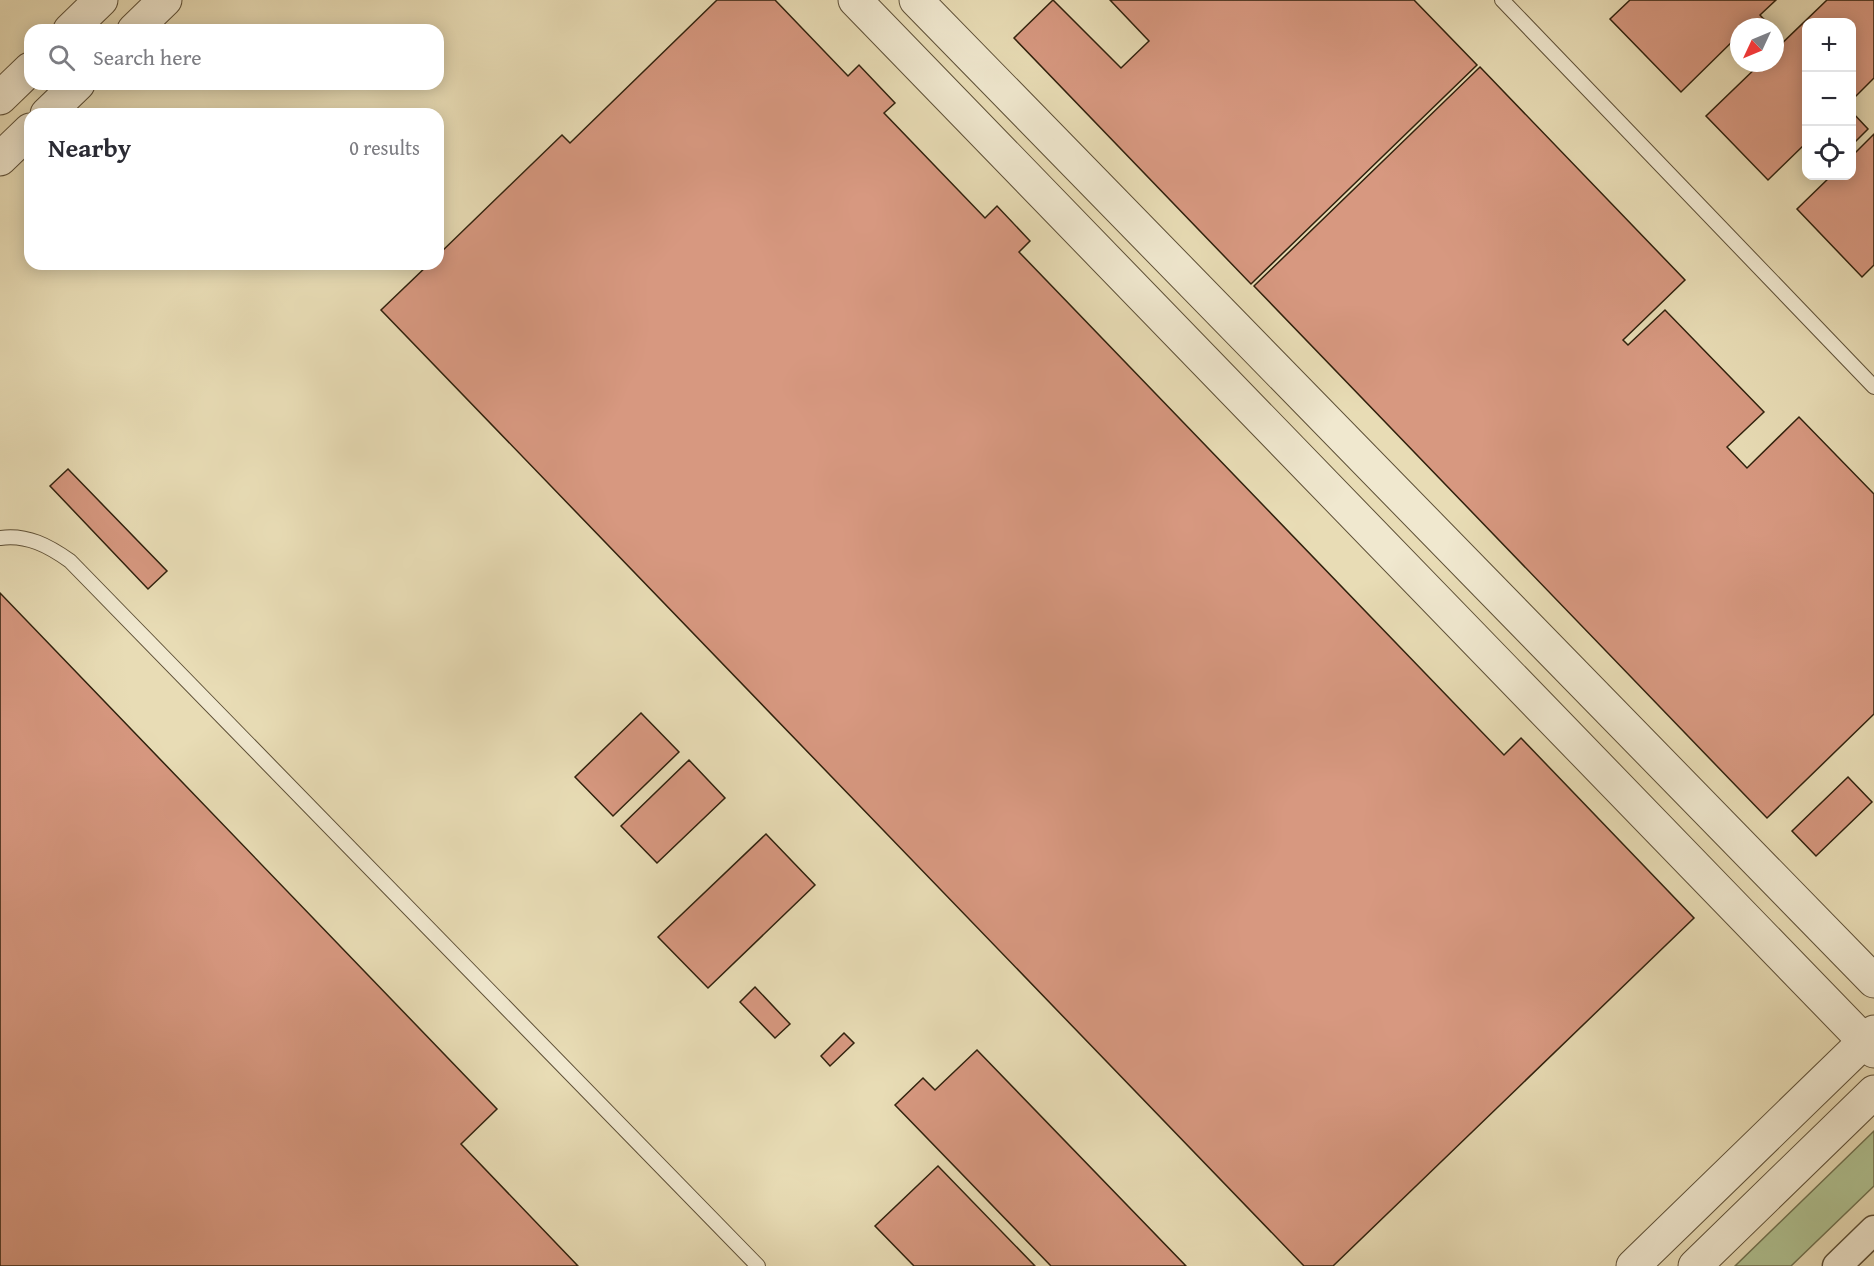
<!DOCTYPE html>
<html lang="en">
<head>
<meta charset="utf-8">
<style>
	body { margin:0; font-family:"Gentium Book Plus",serif; background:#f7f7f7; color:#2b2b33 }
	.controls { position:absolute; right:18px; top:18px; display:grid; overflow:hidden; border-radius:12px; box-shadow:0 3px 15px #0003 }
	.controls button { width:54px; height:54px; display:grid; place-items:center; padding:0; border:0; border-bottom:2px solid #e1e1e2; background:#fff; color:#2b2b33; font:30px sans-serif }
	.compass { position:absolute; left:1730px; top:18px; width:54px; height:54px; border-radius:50%; background:#fff; box-shadow:0 3px 15px #0003; rotate:226deg }
	.list { margin:0; padding:0; list-style:none }
	h2 { display:flex; justify-content:space-between; align-items:center; height:78px; margin:0; padding:0 24px; font-size:26px }
	h2 small { font-size:20px; font-weight:400; color:#7c7c81 }
	.icon { flex:none; width:33px; height:33px; fill:none; stroke:currentColor; stroke-width:2; stroke-linecap:round; stroke-linejoin:round }
	.map { position:relative; flex:none; width:1874px; height:1266px; overflow:hidden }
	.search { position:absolute; background:#fff; box-shadow:0 3px 15px #0003; left:24px; top:24px; width:420px; height:66px; display:flex; align-items:center; gap:15px; box-sizing:border-box; padding:0 21px; border-radius:18px; color:#7c7c81; font-size:22px }
	.panel { position:absolute; background:#fff; box-shadow:0 3px 15px #0003; left:24px; top:108px; width:420px; height:162px; border-radius:18px }
	.map>svg:first-child { display:block }
	.green { fill:#b0c292; stroke:#707250; stroke-width:1.5 }
	.building { fill:#d79880; stroke:#30210d; stroke-width:1.5 }
	.lines { fill:none; stroke-linecap:round; stroke-linejoin:round }
	.service-casing { stroke:#5e5037; stroke-width:16 }
	.minor-casing { stroke:#5e5037; stroke-width:31 }
	.tertiary-casing { stroke:#5e5037; stroke-width:35 }
	.service { stroke:#f0e8cf; stroke-width:14 }
	.minor { stroke:#f0e8cf; stroke-width:28 }
	.tertiary { stroke:#f0e8cf; stroke-width:33 }
</style>
</head>
<body>
<div class="map">
<svg width="1874" height="1266" viewBox="0 0 1874 1266">
	<rect width="100%" height="100%" fill="#e8dcb5"/>
	<filter id="stains"><feTurbulence type="fractalNoise" baseFrequency=".00333" numOctaves="4"/><feColorMatrix values="0 0 0 0 .2 0 0 0 0 .09 0 0 0 0 .02 0 0 0 .5 -.17"/></filter>
	<radialGradient id="worn" r=".72"><stop offset=".6" stop-color="#630" stop-opacity="0"/><stop offset="1" stop-color="#630" stop-opacity=".3"/></radialGradient>
	<!-- green -->
	<polygon class="green" points="1874,1131 1874,1186 1791,1266 1735,1266"/>
	<!-- building -->
	<g class="building">
		<polygon points="717,0 775,0 848,76 859,65 895,103 884,113 985,218 997,206 1030,241 1019,252 1504,755 1521,738 1694,918 1333,1266 1304,1266 381,310 429,264 438,264 438,255 562,135 570,143"/>
		<polygon points="1053,0 1121,68 1149,41 1110,0 1414,0 1477,65 1251,284 1014,38"/>
		<polygon points="1630,0 1776,0 1760,15 1771,27 1739,27 1739,35 1681,92 1610,19"/>
		<polygon points="1827,0 1874,0 1874,78 1852,100 1852,22 1806,22 1806,143 1768,180 1706,116 1761,63 1775,63 1775,50"/>
		<polygon points="1480,67 1685,280 1623,340 1628,345 1665,310 1764,412 1727,447 1747,468 1799,417 1874,494 1874,714 1767,818 1254,286"/>
		<polygon points="1852,112 1868,129 1852,145"/>
		<polygon points="1874,134 1874,265 1862,277 1797,209 1831,176 1852,176 1852,156"/>
		<polygon points="68,469 167,571 148,589 50,486"/>
		<polygon points="0,593 497,1109 461,1144 578,1266 0,1266"/>
		<polygon points="641,713 679,752 613,816 575,777"/>
		<polygon points="689,760 725,798 657,863 621,826"/>
		<polygon points="1848,777 1872,802 1816,856 1792,831"/>
		<polygon points="766,834 815,885 708,988 658,937"/>
		<polygon points="755,987 790,1024 775,1038 740,1002"/>
		<polygon points="844,1033 854,1043 830,1066 821,1056"/>
		<polygon points="977,1050 1186,1266 1051,1266 895,1105 923,1078 935,1090"/>
		<polygon points="938,1166 1035,1266 914,1266 875,1226"/>
	</g>
	<g class="lines">
		<!-- service casing -->
		<g class="service-casing">
			<g id="service">
				<polyline points="1502,0 1874,387"/>
				<path d="M0 538C27 534 49 546 70 561L758 1266"/>
			</g>
		</g>
		<!-- minor casing -->
		<g class="minor-casing">
			<polyline id="minor" points="1837,1266 1874,1230"/>
		</g>
		<!-- tertiary casing -->
		<g class="tertiary-casing">
			<g id="tertiary">
				<polyline points="855,0 1874,1051"/>
				<polyline points="916,0 1874,981"/>
				<polyline points="70,30 101,0"/>
				<polyline points="134,30 165,0"/>
				<polyline points="0,98 30,69"/>
				<polyline points="47,114 78,84"/>
				<polyline points="0,159 30,130"/>
				<polyline points="1633,1266 1874,1032"/>
				<polyline points="1695,1266 1874,1092"/>
			</g>
		</g>
		<!-- service -->
		<use href="#service" class="service"/>
		<!-- minor -->
		<use href="#minor" class="minor"/>
		<!-- tertiary -->
		<use href="#tertiary" class="tertiary"/>
	</g>
	<rect width="100%" height="100%" filter="url(#stains)"/>
	<rect width="100%" height="100%" fill="url(#worn)"/>
</svg>
<div class="controls">
<button>+</button>
<button>−</button>
<button><svg class="icon" aria-label="locate" viewBox="0 0 24 24"><circle cx="12" cy="12" r="6"/><path d="M12 2v4M12 18v4M2 12h4M18 12h4"/></svg></button>
</div>
<svg class="compass" viewBox="-18 -18 36 36"><path d="M0-13l5 13h-10z" fill="#e53935"/><path d="M0 13l5-13h-10z" fill="#7c7c81"/></svg>
<div class="search"><svg class="icon" aria-label="search" viewBox="0 0 24 24"><circle cx="10" cy="10" r="6"/><path d="M15 15l6 6"/></svg>Search here</div>
<section class="panel">
<h2>Nearby<small>0 results</small></h2>
<ul class="list">
</ul>
</section>
</div>
</body>
</html>
